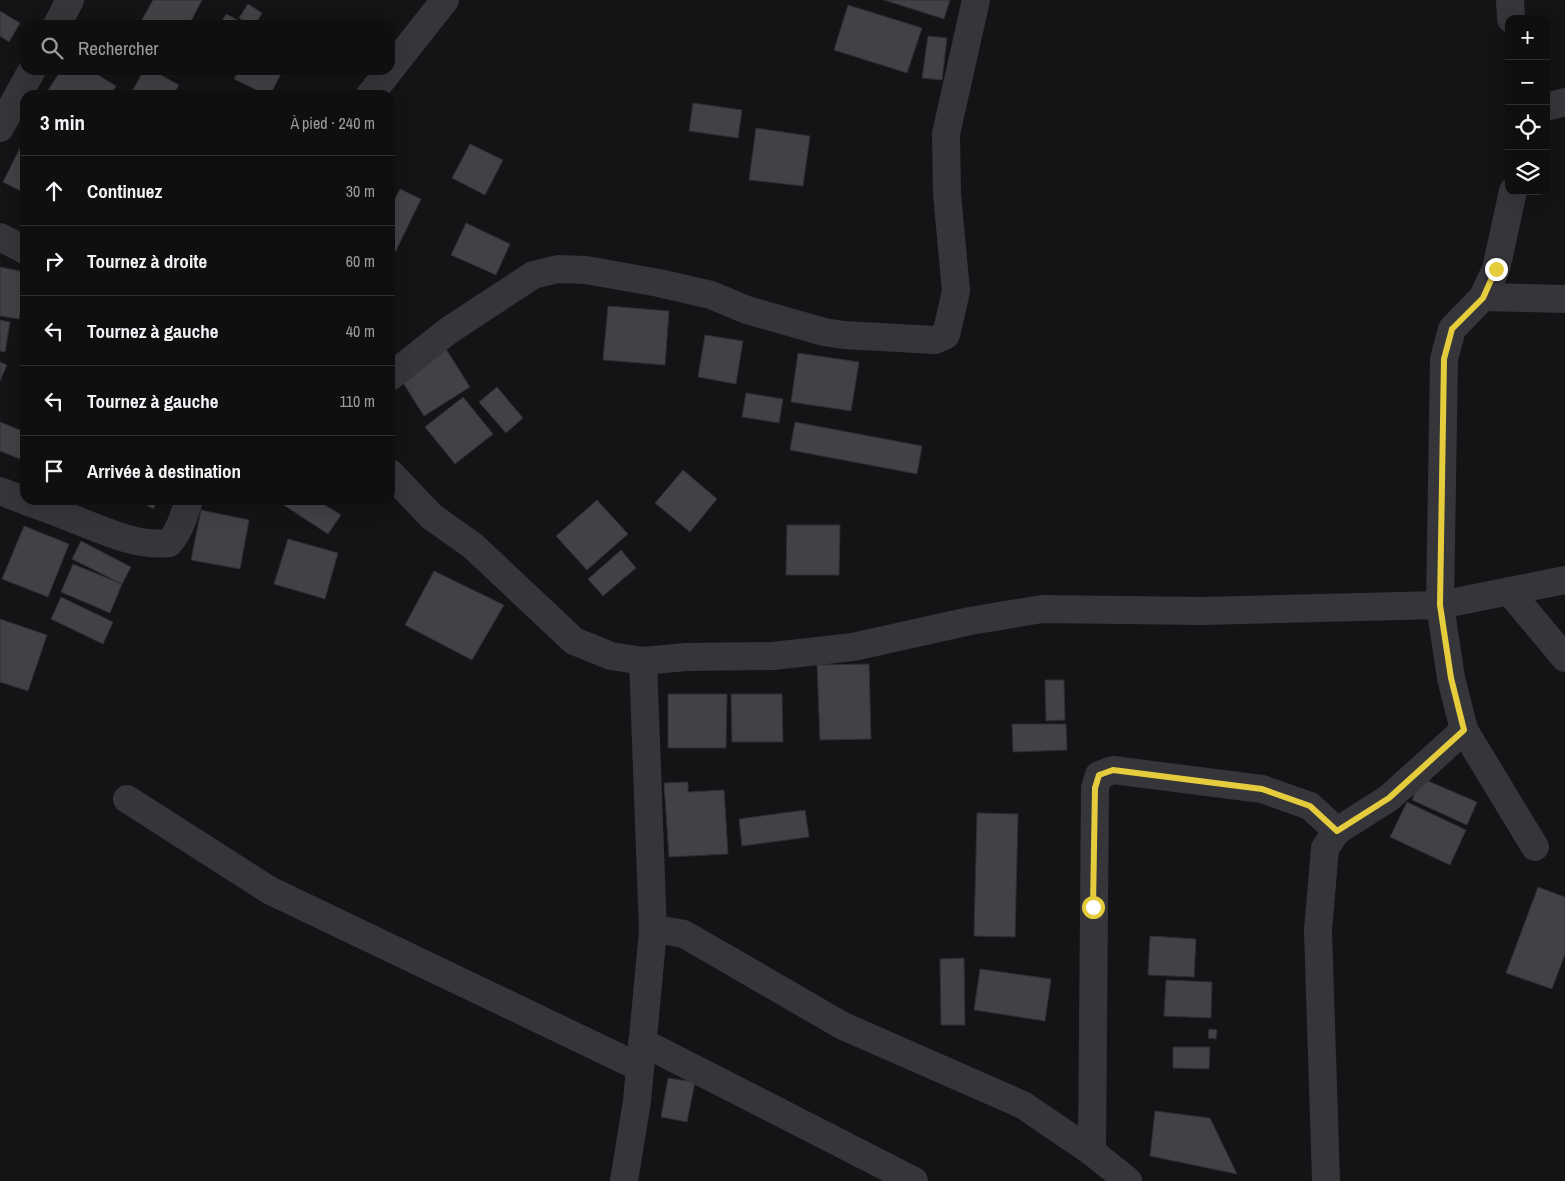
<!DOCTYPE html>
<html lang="fr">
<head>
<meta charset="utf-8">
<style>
	body { margin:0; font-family:"Archivo Narrow",sans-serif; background:#1d1d1e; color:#f1f3f6 }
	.controls { position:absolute; right:15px; top:15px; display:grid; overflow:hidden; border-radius:10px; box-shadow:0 5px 20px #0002 }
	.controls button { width:45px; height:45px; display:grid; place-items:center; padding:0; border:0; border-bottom:1px solid #2f2f30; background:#0f0f10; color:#f1f3f6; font:25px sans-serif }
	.stop { position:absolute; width:15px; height:15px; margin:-11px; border:4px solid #e4cc3d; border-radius:50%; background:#fff }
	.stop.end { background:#e4cc3d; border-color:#fff; box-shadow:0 1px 5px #0008 }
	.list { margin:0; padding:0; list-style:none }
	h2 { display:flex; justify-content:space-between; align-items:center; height:65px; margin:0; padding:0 20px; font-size:21px }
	h2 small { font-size:16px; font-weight:400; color:#9b9c9f }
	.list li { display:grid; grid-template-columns:32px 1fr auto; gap:15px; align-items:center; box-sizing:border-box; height:70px; padding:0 20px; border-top:1px solid #2f2f30 }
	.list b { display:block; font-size:19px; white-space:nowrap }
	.list em { font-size:16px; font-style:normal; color:#9b9c9f }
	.icon { flex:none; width:28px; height:28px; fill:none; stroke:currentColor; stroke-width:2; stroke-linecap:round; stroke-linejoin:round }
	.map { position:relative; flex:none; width:1565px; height:1181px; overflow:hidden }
	.search { position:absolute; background:#0f0f10; box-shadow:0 5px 20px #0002; left:20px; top:20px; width:375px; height:55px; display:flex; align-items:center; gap:12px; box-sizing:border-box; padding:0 18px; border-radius:15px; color:#9b9c9f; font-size:19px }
	.panel { position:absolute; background:#0f0f10; box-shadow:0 5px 20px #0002; left:20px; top:90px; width:375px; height:415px; border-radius:15px }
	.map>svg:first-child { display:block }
	.building { fill:#414146; stroke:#2f2e32 }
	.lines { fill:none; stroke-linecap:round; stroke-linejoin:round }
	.street { stroke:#36353a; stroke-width:28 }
	.route { stroke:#e4cc3d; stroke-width:6 }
</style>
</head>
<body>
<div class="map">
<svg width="1565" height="1181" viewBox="0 0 1565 1181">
	<rect width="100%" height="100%" fill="#141416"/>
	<!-- building -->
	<g class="building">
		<polygon points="153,0 202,0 189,25 139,25"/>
		<polygon points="884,0 950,0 944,19"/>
		<polygon points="248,4 262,13 255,25 251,25 239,18"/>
		<polygon points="848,5 922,28 907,73 834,50"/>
		<polygon points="0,11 20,23 9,42 0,36"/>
		<polygon points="226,14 245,24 245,25 220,25"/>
		<polygon points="928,36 947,38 942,80 922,78"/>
		<polygon points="61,70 90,70 116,86 111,95 45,95"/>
		<polygon points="144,70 152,70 179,85 173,95 130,95"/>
		<polygon points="239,70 283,70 270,95 267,95 234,79"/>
		<polygon points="693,103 742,110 738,138 689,131"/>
		<polygon points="756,128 810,136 803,186 749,180"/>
		<polygon points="24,140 25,140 25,193 3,182"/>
		<polygon points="470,144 503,160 485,195 452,178"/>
		<polygon points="400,189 421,199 390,263 390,209"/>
		<polygon points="466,223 510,244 496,275 451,255"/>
		<polygon points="0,267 25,272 25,290 19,319 0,316"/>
		<polygon points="608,306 669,311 665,365 603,360"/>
		<polygon points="0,320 10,322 5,352 0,351"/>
		<polygon points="705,335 743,341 736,384 698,377"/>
		<polygon points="446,349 470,387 424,416 400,378"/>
		<polygon points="798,353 859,362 851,411 791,402"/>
		<polygon points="0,362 7,365 0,381"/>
		<polygon points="497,387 523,418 506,433 479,402"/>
		<polygon points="746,393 783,399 779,423 742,417"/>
		<polygon points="463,397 493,434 455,464 425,427"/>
		<polygon points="0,422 25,432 25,461 0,451"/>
		<polygon points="795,422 922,446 917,474 790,450"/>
		<polygon points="683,470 717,499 690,532 655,503"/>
		<polygon points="139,500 158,500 153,509"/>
		<polygon points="276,500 317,500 341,515 328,534"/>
		<polygon points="597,500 628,534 587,570 556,536"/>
		<polygon points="201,510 249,520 240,569 191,560"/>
		<polygon points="787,525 840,525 839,575 786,575"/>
		<polygon points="24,526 69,544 48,597 2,579"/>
		<polygon points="288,539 338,553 325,599 274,584"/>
		<polygon points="81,541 131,567 122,584 72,559"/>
		<polygon points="621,550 636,568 603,596 588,579"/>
		<polygon points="73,564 122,584 110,613 61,592"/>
		<polygon points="434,571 504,605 472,660 405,625"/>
		<polygon points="61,597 113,622 103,644 51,619"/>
		<polygon points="0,619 47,635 28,691 0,682"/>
		<polygon points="869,664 871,739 820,740 817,665"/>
		<polygon points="1045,680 1064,680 1065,720 1046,721"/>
		<polygon points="668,694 727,694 726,748 668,748"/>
		<polygon points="731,694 782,694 783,742 732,742"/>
		<polygon points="1012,724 1066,724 1067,750 1013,752"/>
		<polygon points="1421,778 1477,802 1467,825 1412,800"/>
		<polygon points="688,782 688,792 724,790 728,854 669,857 664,783"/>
		<polygon points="1407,802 1466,830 1450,865 1390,837"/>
		<polygon points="805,810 809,837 742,846 739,819"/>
		<polygon points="977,813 1018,814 1015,937 974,936"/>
		<polygon points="1538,887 1565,897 1565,954 1552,989 1506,973"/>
		<polygon points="1150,936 1196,939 1194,977 1148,975"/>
		<polygon points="964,958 965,1025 941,1025 940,959"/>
		<polygon points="980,969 1051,979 1045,1021 974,1010"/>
		<polygon points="1166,980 1212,982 1211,1018 1164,1016"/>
		<polygon points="1209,1029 1217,1030 1216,1039 1208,1038"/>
		<polygon points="1173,1047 1210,1047 1209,1069 1173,1068"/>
		<polygon points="668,1078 695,1082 687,1122 661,1117"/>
		<polygon points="1155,1111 1210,1118 1237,1174 1150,1156"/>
	</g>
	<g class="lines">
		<!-- street -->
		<g class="street">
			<polyline points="1510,0 1511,19"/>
			<polyline points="57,25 70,0"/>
			<polyline points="370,95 445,0"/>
			<polyline points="1546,107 1565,102"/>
			<polyline points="0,128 32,70"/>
			<polyline points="1513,191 1496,269 1483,297 1452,329 1444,359 1440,605 1565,580"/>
			<polyline points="0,237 25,250"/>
			<polyline points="1483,297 1565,299"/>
			<polyline points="390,377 448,331 533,275 558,269 586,270 659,283 711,295 747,310 824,332 844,335 935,340 946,335 956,291 947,194 946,134 976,0"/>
			<polyline points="390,473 431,516 473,546 574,641 611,656 643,661 686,657 773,656 853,647 970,621 1042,609 1203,611 1440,605 1451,678 1464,730 1535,847"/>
			<path d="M0 491C25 501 51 510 76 520 105 531 137 547 169 543 180 531 184 515 189 500"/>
			<polyline points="1509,591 1565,658"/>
			<polyline points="127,799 269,890 639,1067"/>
			<polyline points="653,931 668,931 684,934 843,1026 1023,1105 1092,1152 1128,1181"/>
			<polyline points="642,1042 914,1181"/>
			<polyline points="1092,1152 1095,788 1099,775 1113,770 1262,789 1310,806 1337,831"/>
			<polyline points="624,1181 637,1101 653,931 643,661"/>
			<polyline points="1326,1181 1318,930 1325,848 1337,831 1389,798 1464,730"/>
		</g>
	</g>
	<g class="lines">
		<!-- route -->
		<polyline class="route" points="1093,907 1095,788 1099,775 1113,770 1262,789 1310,806 1337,831 1389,798 1464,730 1451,678 1440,605 1444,359 1452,329 1483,298 1496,269"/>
	</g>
</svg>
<div class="controls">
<button>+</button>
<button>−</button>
<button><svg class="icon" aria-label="locate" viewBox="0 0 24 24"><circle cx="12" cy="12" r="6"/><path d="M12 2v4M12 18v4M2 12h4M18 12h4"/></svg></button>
<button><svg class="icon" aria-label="layers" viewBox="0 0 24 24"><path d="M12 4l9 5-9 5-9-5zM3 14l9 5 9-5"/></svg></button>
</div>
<div class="stop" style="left:1093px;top:907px"></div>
<div class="stop end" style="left:1496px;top:269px"></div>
<div class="search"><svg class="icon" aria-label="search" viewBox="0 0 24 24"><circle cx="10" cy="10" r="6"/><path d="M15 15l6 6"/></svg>Rechercher</div>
<section class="panel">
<h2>3 min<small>À pied · 240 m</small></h2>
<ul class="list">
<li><svg class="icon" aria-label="ahead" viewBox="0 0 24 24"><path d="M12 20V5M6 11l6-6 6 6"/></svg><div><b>Continuez</b></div><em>30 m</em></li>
<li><svg class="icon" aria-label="right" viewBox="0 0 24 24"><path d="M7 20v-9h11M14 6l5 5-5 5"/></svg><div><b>Tournez à droite</b></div><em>60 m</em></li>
<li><svg class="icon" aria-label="left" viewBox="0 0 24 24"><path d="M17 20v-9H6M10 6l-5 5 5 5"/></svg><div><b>Tournez à gauche</b></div><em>40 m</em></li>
<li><svg class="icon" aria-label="left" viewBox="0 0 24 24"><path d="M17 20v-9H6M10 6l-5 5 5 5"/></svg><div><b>Tournez à gauche</b></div><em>110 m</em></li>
<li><svg class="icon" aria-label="arrive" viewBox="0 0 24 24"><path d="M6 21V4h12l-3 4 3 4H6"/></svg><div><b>Arrivée à destination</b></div></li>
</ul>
</section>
</div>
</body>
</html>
